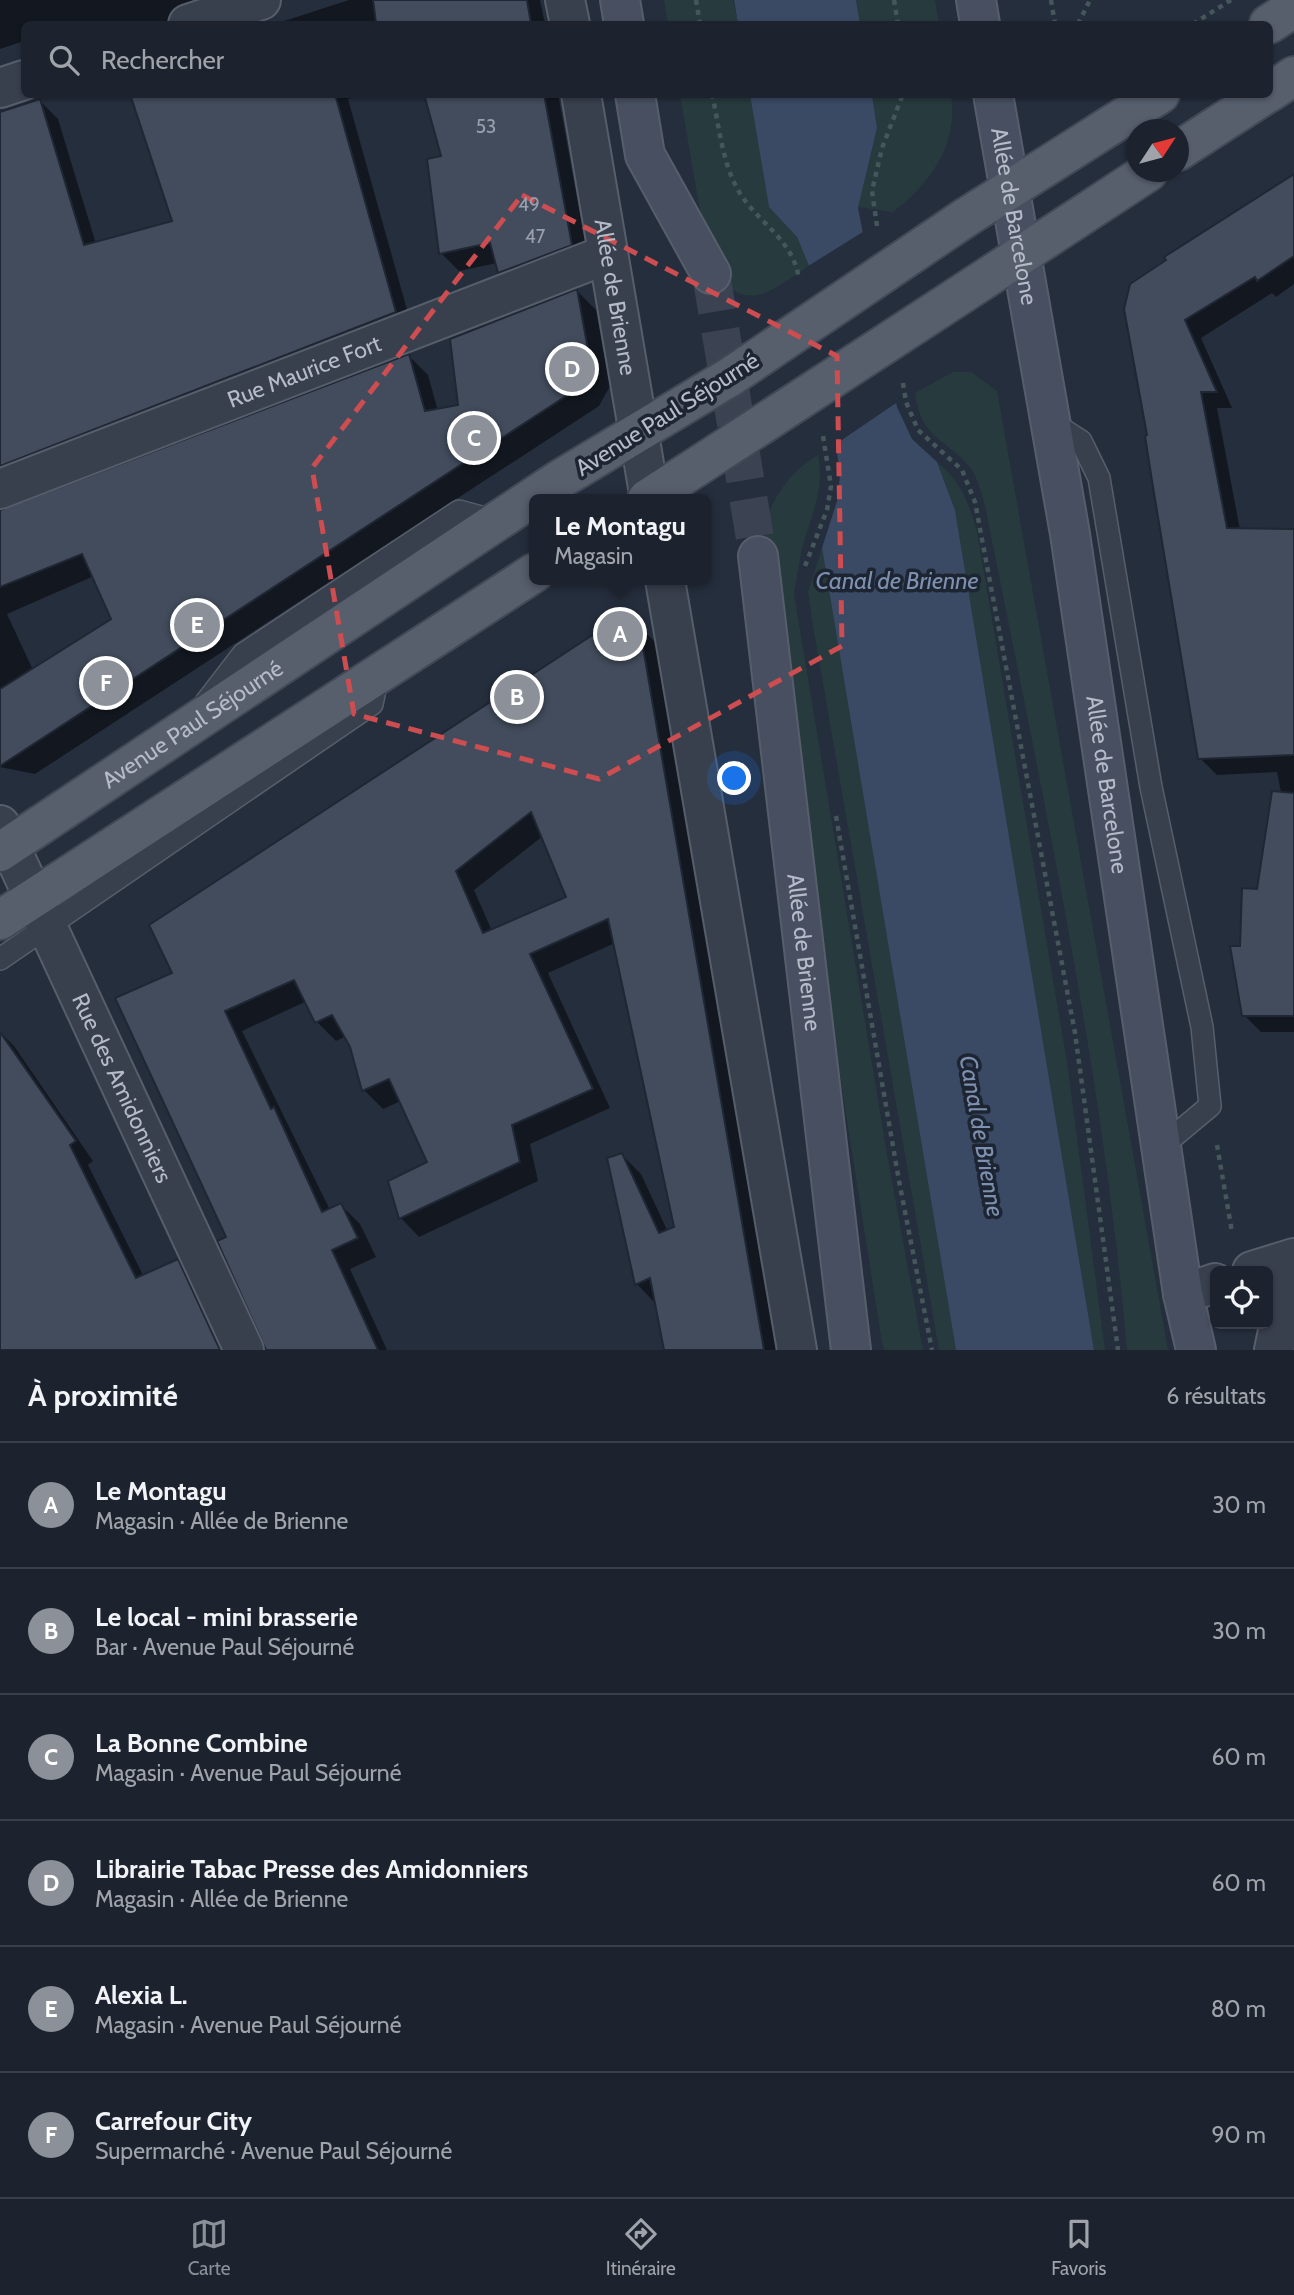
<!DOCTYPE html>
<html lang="fr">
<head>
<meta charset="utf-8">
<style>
	body { margin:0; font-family:Cabin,sans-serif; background:#292f3a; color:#f1f3f6 }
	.controls { position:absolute; right:21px; bottom:21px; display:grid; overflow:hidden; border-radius:10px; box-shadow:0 2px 5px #0004 }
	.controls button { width:63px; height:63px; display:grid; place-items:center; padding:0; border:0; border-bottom:2px solid #3a3f4a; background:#1c222e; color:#f1f3f6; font:35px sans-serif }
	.compass { position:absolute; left:1126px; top:119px; width:63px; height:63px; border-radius:50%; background:#1c222e; box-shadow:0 2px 5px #0004; rotate:54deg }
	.you { position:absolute; left:735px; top:779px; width:24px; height:24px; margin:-18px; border:5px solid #fff; border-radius:50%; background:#1a73e8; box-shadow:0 0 0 10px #1a73e833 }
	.badge { display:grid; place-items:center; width:46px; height:46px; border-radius:50%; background:#8c9099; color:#fff; font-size:23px; font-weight:700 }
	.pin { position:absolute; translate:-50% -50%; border:4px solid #fff; box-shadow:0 2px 7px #0006 }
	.popup { position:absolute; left:529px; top:494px; width:182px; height:91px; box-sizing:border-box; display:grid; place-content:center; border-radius:10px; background:#1c222e; filter:drop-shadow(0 2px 5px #0005); font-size:23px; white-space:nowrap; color:#a0a4aa }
	.popup b { font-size:26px; color:#f1f3f6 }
	.popup::after { content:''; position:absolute; left:50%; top:100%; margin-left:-14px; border:14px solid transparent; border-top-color:#1c222e }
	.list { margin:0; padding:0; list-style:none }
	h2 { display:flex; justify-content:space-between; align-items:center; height:91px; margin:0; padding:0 28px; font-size:30px }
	h2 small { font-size:23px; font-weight:400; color:#a0a4aa }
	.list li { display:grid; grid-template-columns:46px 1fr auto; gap:21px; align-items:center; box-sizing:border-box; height:126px; padding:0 28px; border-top:2px solid #3a3f4a }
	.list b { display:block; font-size:26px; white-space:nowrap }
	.list p { margin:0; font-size:23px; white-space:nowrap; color:#a0a4aa }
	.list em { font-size:23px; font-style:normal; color:#a0a4aa }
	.icon { flex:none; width:38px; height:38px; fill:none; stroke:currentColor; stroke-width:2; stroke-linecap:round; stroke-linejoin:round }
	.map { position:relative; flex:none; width:1294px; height:1350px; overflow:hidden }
	.search { position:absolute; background:#1c222e; box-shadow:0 2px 5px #0004; left:21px; right:21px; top:21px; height:77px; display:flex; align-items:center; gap:18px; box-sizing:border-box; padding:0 24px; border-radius:10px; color:#a0a4aa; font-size:26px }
	.sheet { height:847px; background:#1c222e }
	nav { display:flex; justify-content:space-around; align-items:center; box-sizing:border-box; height:98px; border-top:2px solid #3a3f4a; background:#1c222e; font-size:19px; color:#a0a4aa }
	nav a { display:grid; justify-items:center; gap:4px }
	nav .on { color:#8c9099 }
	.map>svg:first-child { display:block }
	.green { fill:#273a3e }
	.water { fill:#3a4964 }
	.pier { fill:#252e3d }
	.shadow { fill:#0007; fill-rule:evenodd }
	.building { fill:#424c5c; stroke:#202734; stroke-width:2; fill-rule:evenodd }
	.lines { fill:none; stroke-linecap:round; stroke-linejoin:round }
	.secondary-tunnel { stroke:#3b4352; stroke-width:38; stroke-dasharray:38 19; stroke-linecap:butt }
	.lane-casing { stroke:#575e6b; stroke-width:24 }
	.street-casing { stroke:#575e6b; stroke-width:42 }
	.secondary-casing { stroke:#575e6b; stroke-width:42 }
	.primary-casing { stroke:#424956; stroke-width:42 }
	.path { stroke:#45575b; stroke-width:4.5; stroke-dasharray:5 5; stroke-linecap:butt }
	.lane { stroke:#39404d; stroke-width:21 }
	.street { stroke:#39404d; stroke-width:38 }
	.secondary { stroke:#474f60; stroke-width:38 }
	.primary { stroke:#575f6d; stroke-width:38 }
	.primary-bridge-casing { stroke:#424956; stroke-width:42; stroke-linecap:butt }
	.primary-bridge { stroke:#575f6d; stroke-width:38 }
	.marked { fill:none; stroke:#ce4d50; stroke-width:5; stroke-dasharray:14 9; stroke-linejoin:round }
	.labels { text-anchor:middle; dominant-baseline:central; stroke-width:7; stroke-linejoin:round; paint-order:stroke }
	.number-label { font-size:19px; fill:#989fad }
	.street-label { font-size:23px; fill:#b5bbc8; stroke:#1e2532 }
	.water-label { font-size:24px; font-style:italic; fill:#7e90af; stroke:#1e2532 }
</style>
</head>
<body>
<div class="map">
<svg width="1294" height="1350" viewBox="0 0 1294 1350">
	<rect width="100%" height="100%" fill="#252e3d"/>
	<!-- green -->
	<g class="green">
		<polygon points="664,0 733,0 738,24 668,24"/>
		<polygon points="856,0 935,0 939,24 860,24"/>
		<path d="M680 95H750L769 207 797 237 809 266C769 292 751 313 711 274Z"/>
		<path d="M872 95H951C959 144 930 184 893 212L858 207 877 128Z"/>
		<path d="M953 372H971L997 391 1168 1350H1127C1102 1063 1040 783 984 501 980 491 978 479 972 470 948 438 921 441 915 393Z"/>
		<path d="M818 455C825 490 812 513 803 545 799 561 797 578 794 594L887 1154 923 1350H884L882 1343 757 548C766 510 783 475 818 455Z"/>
		<path d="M937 462C962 482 968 502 977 531L1067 1062 1105 1350H1094L955 510Z"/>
		<polygon points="822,548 956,1350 939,1350 812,620 808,592"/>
	</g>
	<!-- water -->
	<g class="water">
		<polygon points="734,0 856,0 860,24 738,24"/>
		<polygon points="750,95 872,95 877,128 858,208 897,407 912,439 937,462 955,510 1094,1350 956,1350 822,548 838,498 840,473 809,266 797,237 769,207"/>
	</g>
	<!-- pier -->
	<polygon class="pier" points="866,230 899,401 833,446 805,268"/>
	<!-- shadow -->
	<g class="shadow">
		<polygon points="0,0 263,0 223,7 169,24 24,24 24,41 0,49"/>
		<polygon points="349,0 540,0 545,24 275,24"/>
		<polygon points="145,94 366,94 348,99 413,331 29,479 11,461 0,437 0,111 40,101 58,119 96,244 174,222"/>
		<polygon points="425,94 558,94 589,263 518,290 500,272 497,263 459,271 441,253 443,157"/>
		<polygon points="1294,177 1294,284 1276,297 1272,293 1201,338 1232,408 1217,408 1240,530 1294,530 1294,1032 1261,1032 1244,1015 1241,948 1283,802 1277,772 1217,775 1200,758 1149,437 1125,309"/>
		<path d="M577 291 596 310 610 386 599 406 35 774 0 767V512L409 356 428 375 438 411 460 406ZM94 576 113 619 33 670 7 614Z"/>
		<path d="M638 625 658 645 778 1350H666L655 1303 637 1284 609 1159 622 1155 641 1174 668 1232 676 1229 615 943 548 973 610 1108 530 1144 538 1181 419 1237 401 1218 429 1163 401 1101 383 1109 364 1090 346 1036 336 1041 317 1022 307 1001 242 1031 330 1210 341 1205 360 1224 376 1257 350 1269 387 1350H267L229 1238 174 974ZM543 836 568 898 492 931 474 890Z"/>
		<polygon points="0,1032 14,1046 93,1161 88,1165 144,1277 177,1261 196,1280 229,1350 3,1350 0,1343"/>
	</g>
	<!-- building -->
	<g class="building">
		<polygon points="373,0 527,0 531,24 370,24 376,23"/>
		<polygon points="139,94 335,94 396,312 0,466 0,112 40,99 84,245 172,221 131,97"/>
		<polygon points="424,94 544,94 572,245 498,273 490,243 439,254 427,159 441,156"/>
		<polygon points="1294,174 1294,256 1257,281 1255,277 1185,320 1217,392 1201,392 1227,528 1294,529 1294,755 1198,759 1152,481 1145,436 1147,435 1124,309 1130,284 1166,260 1164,257"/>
		<polygon points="577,289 591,366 580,387 0,766 0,689 111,619 82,554 0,587 0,510 409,354 425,411 458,405 450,339"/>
		<path d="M620 617 639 624 764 1350H664L650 1278 635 1285 607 1158 622 1153 659 1233 674 1227 608 919 530 954 593 1089 512 1125 520 1162 399 1219 388 1181 427 1162 389 1079 362 1091 350 1047 332 1015 315 1023 294 980 225 1011 271 1109 274 1107 322 1212 341 1203 358 1238 332 1250 378 1350H266L217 1241 226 1237 115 998 172 973 149 925ZM531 812 566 897 483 933 456 871Z"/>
		<polygon points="1272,791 1294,793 1294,1016 1242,1016 1230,946 1240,946 1242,888 1257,889"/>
		<polygon points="0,1032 76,1141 70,1145 136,1278 178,1259 220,1350 0,1350"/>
	</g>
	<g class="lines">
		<!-- secondary-tunnel -->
		<polyline class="secondary-tunnel" points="711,274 758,556"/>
		<!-- lane casing -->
		<g class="lane-casing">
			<g id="lane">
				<polyline points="1050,421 1081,441 1099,478 1151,787 1202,1027 1210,1106 1161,1147"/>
				<polyline points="206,702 243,654 459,511 496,521"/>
				<polyline points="0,959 372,704 378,675"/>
			</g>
		</g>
		<!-- street casing -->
		<g class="street-casing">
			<g id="street">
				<polyline points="565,0 570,24"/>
				<polyline points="188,24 261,0"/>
				<polyline points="0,88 24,80"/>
				<path id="s1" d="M581 94 650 499"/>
				<path id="s2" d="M0 489 608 254"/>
				<polyline points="665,580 797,1350"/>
				<path id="s3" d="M0 825 244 1350"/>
				<polyline points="1252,1271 1294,1258"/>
				<polyline points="1183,1294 1215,1283"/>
				<polyline points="1274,1350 1280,1321 1294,1283"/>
			</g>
		</g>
		<!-- secondary casing -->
		<g class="secondary-casing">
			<g id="secondary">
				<polyline points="620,0 624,24"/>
				<polyline points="976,0 980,24"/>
				<polyline points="635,94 645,155 711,274"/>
				<path id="s4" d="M993 94 1070 534 1183 1294 1196 1350"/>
				<path id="s5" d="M758 556 851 1350"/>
			</g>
		</g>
		<!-- primary casing -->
		<g class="primary-casing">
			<g id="primary">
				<polyline points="1269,24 1294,8"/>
				<polyline points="1270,92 1294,76"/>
				<polyline points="1178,151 1266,94"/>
				<polyline points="965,218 1160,94"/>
				<polyline points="977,284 1148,172"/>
				<polyline points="647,499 738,440"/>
				<path id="s6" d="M0 852 559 480 730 377"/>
				<polyline points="0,920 534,573"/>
			</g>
		</g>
		<!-- path -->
		<g class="path">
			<polyline points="696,0 700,24"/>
			<polyline points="894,0 898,24"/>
			<polyline points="1051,0 1055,24"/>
			<polyline points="1078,24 1090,0"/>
			<polyline points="1193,24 1231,0"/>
			<path d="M712 94C719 125 722 162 738 190 757 223 793 238 799 279"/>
			<polyline points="877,226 872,191 882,148 903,94"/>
			<polyline points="903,383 906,402 918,430 962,470 975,502 1075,1033 1118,1350"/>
			<polyline points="805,566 827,510 831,486 823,436"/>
			<polyline points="836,816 899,1181 932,1350"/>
			<polyline points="1217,1145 1232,1232"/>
		</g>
		<!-- lane -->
		<use href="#lane" class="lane"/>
		<!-- street -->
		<use href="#street" class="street"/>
		<!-- secondary -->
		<use href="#secondary" class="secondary"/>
		<!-- primary -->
		<use href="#primary" class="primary"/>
		<!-- primary-bridge casing -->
		<g class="primary-bridge-casing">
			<g id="primary-bridge">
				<polyline points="730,377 965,218"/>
				<polyline points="738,440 977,284"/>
			</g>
		</g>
		<!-- primary-bridge -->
		<use href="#primary-bridge" class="primary-bridge"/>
	</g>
	<!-- marked area -->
	<path class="marked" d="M522 195 837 356 842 646 599 779 354 714 312 468Z"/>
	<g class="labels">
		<!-- number labels -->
		<g class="number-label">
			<text x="486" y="126">53</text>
			<text x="529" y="204">49</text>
			<text x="535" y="236">47</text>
		</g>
		<!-- street labels -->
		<g class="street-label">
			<text stroke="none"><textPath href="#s4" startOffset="124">Allée de Barcelone</textPath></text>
			<text stroke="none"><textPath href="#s1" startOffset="206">Allée de Brienne</textPath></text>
			<text stroke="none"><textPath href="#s2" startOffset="326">Rue Maurice Fort</textPath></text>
			<text transform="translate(667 414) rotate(-32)">Avenue Paul Séjourné</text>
			<text stroke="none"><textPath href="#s6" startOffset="231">Avenue Paul Séjourné</textPath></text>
			<text stroke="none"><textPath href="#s4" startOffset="700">Allée de Barcelone</textPath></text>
			<text stroke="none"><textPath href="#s5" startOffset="399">Allée de Brienne</textPath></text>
			<text stroke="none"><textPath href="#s3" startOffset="290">Rue des Amidonniers</textPath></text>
		</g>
		<!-- water labels -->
		<g class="water-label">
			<text x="897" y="580">Canal de Brienne</text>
			<text transform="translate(982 1136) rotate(80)">Canal de Brienne</text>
		</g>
	</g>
</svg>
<div class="controls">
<button><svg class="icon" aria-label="locate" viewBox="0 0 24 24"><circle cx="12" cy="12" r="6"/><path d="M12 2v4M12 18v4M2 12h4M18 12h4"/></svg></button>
</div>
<svg class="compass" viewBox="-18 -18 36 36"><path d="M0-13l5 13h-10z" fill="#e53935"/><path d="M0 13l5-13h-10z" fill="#a0a4aa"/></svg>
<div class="you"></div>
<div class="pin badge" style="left:620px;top:634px">A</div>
<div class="popup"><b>Le Montagu</b>Magasin</div>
<div class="pin badge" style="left:517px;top:697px">B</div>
<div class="pin badge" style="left:474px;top:438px">C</div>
<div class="pin badge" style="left:572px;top:369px">D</div>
<div class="pin badge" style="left:197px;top:625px">E</div>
<div class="pin badge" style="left:106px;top:683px">F</div>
<div class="search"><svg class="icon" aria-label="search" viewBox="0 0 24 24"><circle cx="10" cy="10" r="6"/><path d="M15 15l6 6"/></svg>Rechercher</div>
</div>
<section class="sheet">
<h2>À proximité<small>6 résultats</small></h2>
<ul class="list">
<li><span class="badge">A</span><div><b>Le Montagu</b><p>Magasin · Allée de Brienne</p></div><em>30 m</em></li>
<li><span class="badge">B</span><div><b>Le local - mini brasserie</b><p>Bar · Avenue Paul Séjourné</p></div><em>30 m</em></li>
<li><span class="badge">C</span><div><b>La Bonne Combine</b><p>Magasin · Avenue Paul Séjourné</p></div><em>60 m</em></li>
<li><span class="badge">D</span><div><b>Librairie Tabac Presse des Amidonniers</b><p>Magasin · Allée de Brienne</p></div><em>60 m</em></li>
<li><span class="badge">E</span><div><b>Alexia L.</b><p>Magasin · Avenue Paul Séjourné</p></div><em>80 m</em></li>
<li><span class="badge">F</span><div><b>Carrefour City</b><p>Supermarché · Avenue Paul Séjourné</p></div><em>90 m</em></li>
</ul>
</section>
<nav>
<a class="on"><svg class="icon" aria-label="map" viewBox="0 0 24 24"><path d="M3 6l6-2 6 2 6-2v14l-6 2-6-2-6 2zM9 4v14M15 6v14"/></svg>Carte</a>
<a><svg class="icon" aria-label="directions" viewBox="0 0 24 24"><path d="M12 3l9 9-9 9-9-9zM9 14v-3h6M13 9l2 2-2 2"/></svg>Itinéraire</a>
<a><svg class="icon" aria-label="saved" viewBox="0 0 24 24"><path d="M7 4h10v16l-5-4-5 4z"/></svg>Favoris</a>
</nav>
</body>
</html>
